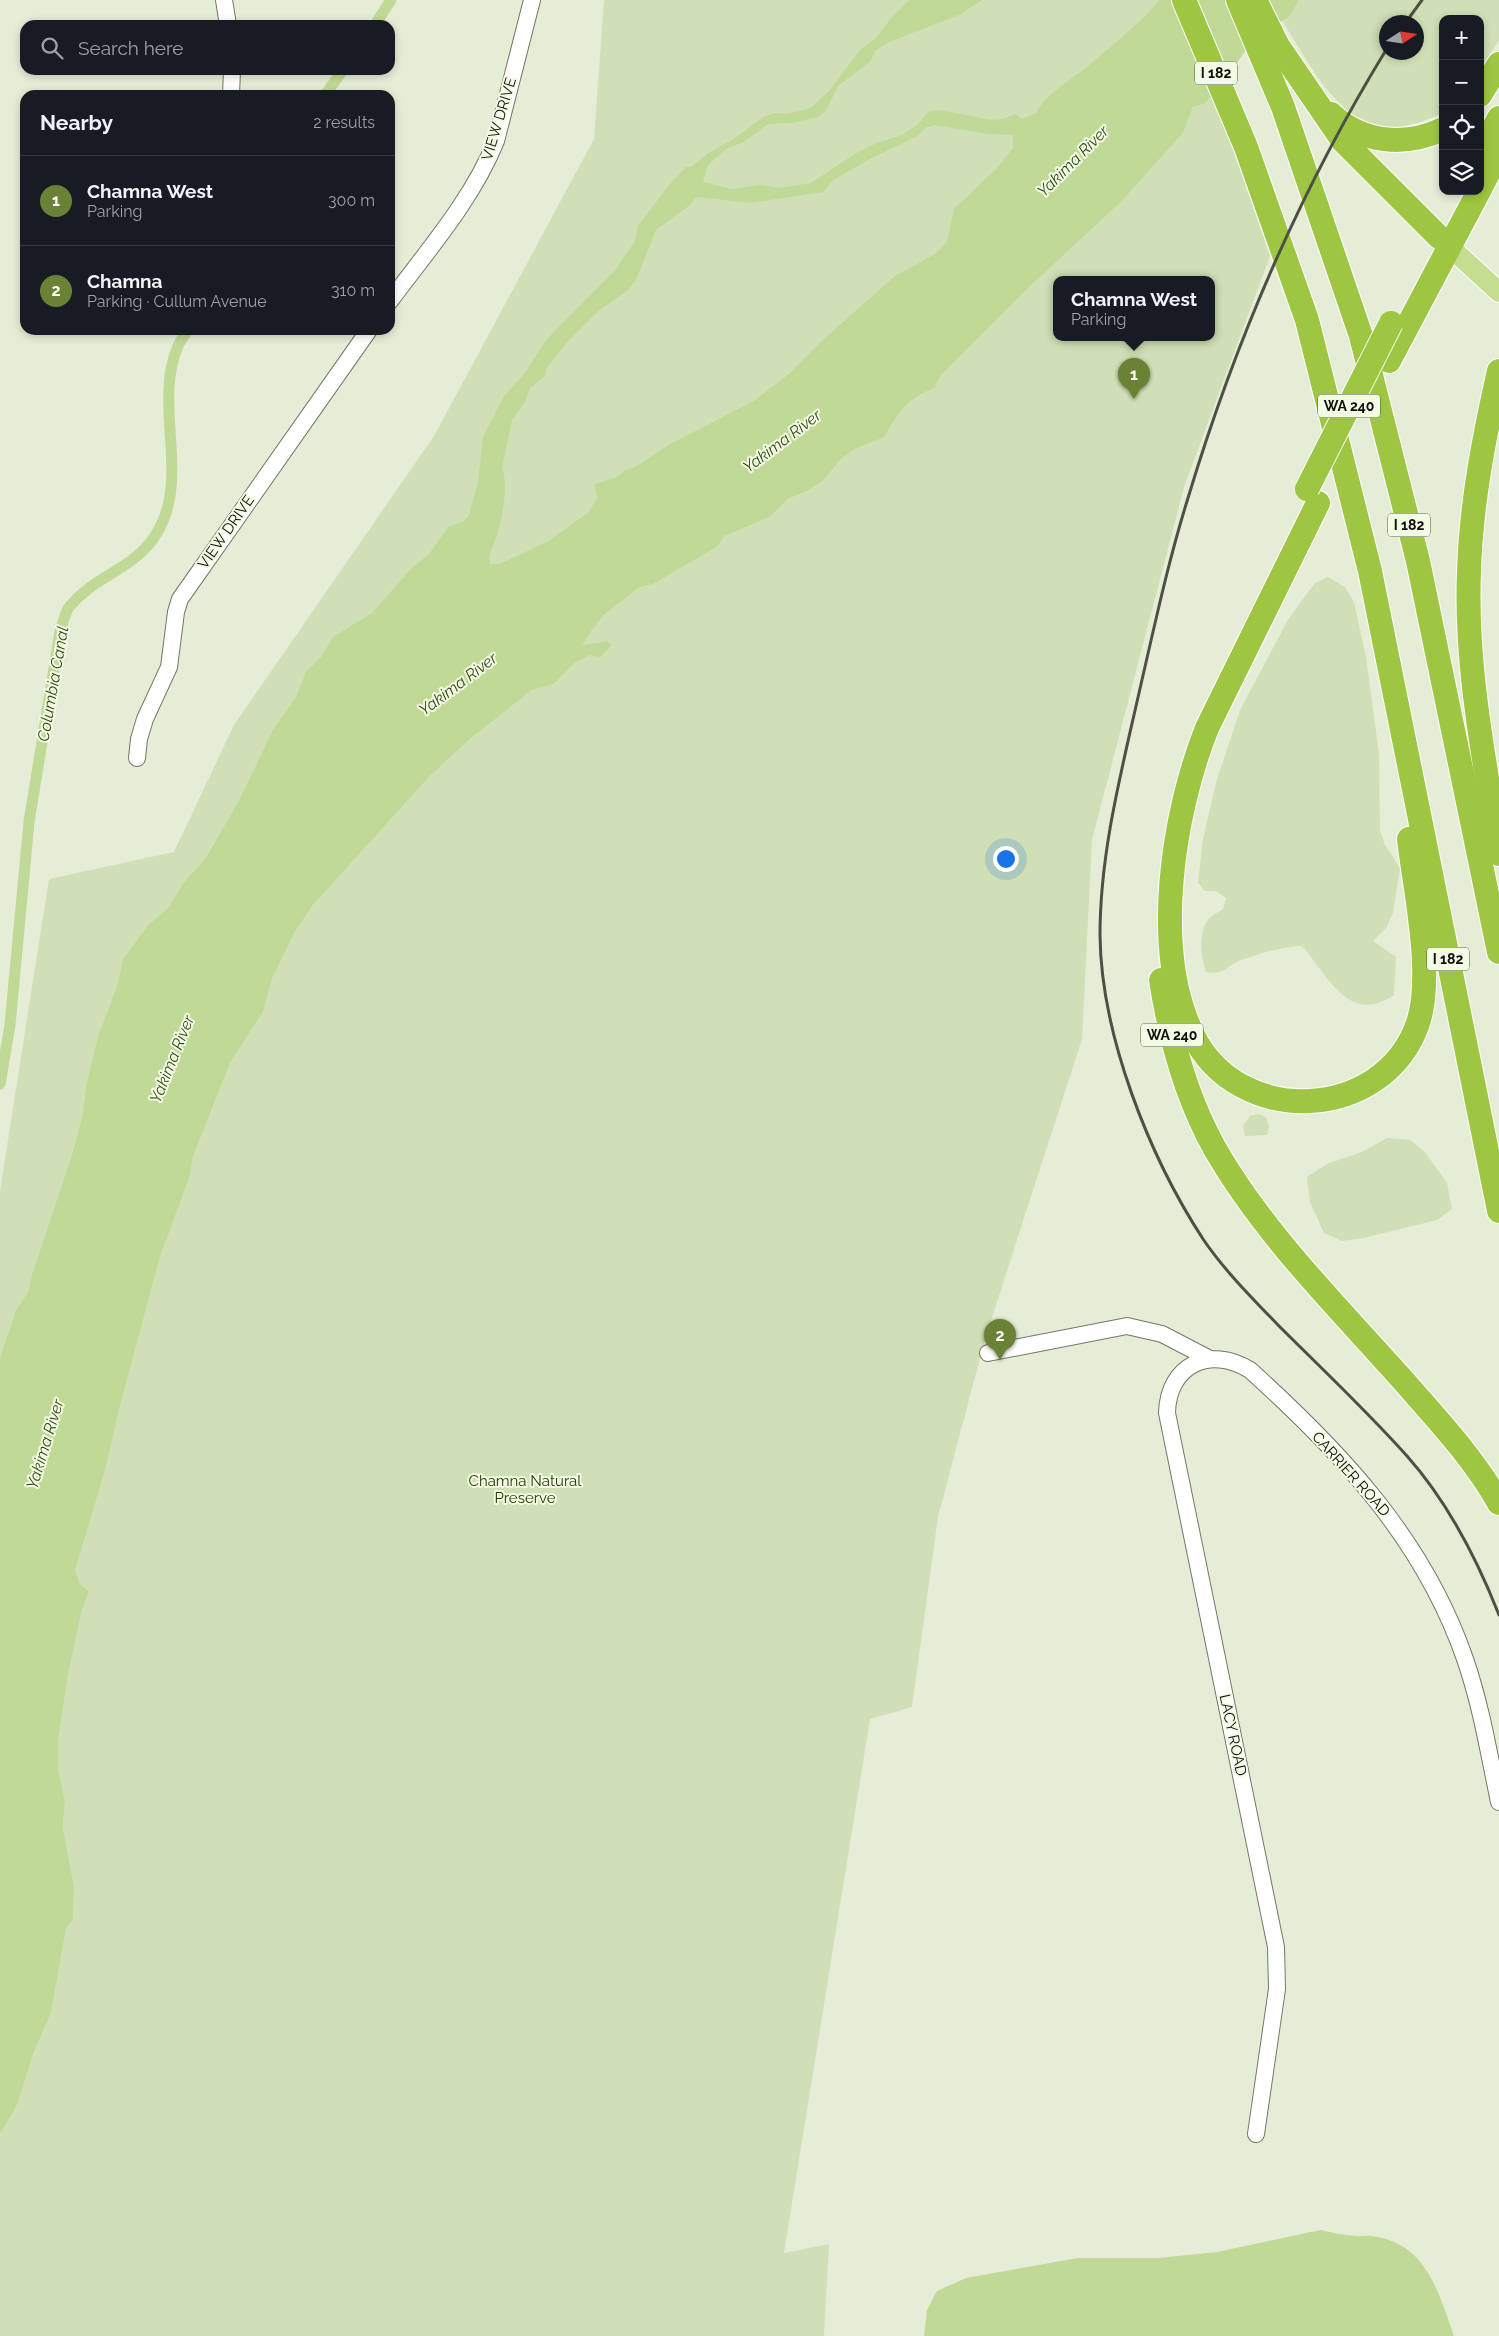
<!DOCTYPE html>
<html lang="en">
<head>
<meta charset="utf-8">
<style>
	body { margin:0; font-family:Raleway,sans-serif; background:#20242c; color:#f1f3f6 }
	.controls { position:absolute; right:15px; top:15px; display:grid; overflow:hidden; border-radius:10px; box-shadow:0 2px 8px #0003 }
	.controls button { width:45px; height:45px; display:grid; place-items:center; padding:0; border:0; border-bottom:1px solid #363941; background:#171b24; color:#f1f3f6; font:25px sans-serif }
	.compass { position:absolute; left:1379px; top:15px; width:45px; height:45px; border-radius:50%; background:#171b24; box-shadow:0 2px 8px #0003; rotate:78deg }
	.you { position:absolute; left:1005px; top:858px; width:18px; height:18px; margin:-12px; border:4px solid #fff; border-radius:50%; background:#1a73e8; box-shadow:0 0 0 8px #1a73e833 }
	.badge { display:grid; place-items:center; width:32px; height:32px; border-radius:50%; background:#6a8235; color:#fff; font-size:16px; font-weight:700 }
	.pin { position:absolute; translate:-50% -41px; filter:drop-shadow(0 1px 2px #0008) }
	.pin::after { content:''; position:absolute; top:26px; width:18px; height:15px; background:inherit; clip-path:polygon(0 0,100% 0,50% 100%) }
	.popup { position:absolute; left:1053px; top:276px; width:162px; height:65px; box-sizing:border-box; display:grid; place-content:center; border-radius:10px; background:#171b24; filter:drop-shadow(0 1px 4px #0005); font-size:16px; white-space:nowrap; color:#9ea1a6 }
	.popup b { font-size:19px; color:#f1f3f6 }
	.popup::after { content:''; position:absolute; left:50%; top:100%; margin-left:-10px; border:10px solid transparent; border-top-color:#171b24 }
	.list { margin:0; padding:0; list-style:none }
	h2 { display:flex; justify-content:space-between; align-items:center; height:65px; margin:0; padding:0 20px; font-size:21px }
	h2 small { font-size:16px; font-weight:400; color:#9ea1a6 }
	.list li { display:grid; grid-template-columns:32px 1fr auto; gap:15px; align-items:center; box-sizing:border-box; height:90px; padding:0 20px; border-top:1px solid #363941 }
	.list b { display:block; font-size:19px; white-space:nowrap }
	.list p { margin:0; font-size:16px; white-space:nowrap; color:#9ea1a6 }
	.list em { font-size:16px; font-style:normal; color:#9ea1a6 }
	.icon { flex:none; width:28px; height:28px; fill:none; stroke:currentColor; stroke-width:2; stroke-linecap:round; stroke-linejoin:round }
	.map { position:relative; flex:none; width:1499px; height:2336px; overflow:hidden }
	.search { position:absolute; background:#171b24; box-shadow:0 2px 8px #0003; left:20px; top:20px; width:375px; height:55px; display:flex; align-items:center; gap:12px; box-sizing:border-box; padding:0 18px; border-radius:15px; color:#9ea1a6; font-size:19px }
	.panel { position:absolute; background:#171b24; box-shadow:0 2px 8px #0003; left:20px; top:90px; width:375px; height:245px; border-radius:15px }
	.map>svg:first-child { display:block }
	.green { fill:#d0dfb5; fill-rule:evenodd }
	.water { fill:#c1d996; fill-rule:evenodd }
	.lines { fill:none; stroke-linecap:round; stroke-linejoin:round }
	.canal { stroke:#c1d996; stroke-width:11 }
	.minor-casing { stroke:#727965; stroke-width:18 }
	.major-casing { stroke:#fff; stroke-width:22 }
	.highway-casing { stroke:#fff; stroke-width:26 }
	.minor { stroke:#fff; stroke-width:16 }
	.major { stroke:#c5dd8e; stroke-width:20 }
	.highway { stroke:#9fc642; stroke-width:24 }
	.rail { stroke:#4d5145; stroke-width:3 }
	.highway-bridge-casing { stroke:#fff; stroke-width:26; stroke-linecap:butt }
	.highway-bridge { stroke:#9fc642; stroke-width:24 }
	.labels { text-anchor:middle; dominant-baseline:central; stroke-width:4; stroke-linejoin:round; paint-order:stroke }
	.shield { fill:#f2fbe4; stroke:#53584b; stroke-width:1 }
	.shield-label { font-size:14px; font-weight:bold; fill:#0f120a }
	.street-label { font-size:15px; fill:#0f120a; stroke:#f2fbe4 }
	.park-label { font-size:15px; fill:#2a3705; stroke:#f2fbe4 }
	.water-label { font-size:16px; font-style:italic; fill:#384717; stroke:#f2fbe4 }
</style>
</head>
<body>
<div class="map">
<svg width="1499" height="2336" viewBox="0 0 1499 2336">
	<rect width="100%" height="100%" fill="#e5edd6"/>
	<!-- green -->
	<g class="green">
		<polygon points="604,0 1179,0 965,231 214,843 205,859 184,882 168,908 148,925 123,959 117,986 98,1036 86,1086 83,1113 74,1148 32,1274 28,1292 16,1310 0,1357 0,1191 49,879 174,852 234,725 434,436 594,139"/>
		<path d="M1299 0H1499V40L1480 70V19H1443V112C1425 123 1385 134 1365 123 1328 102 1305 57 1283 22L1289 17ZM1386 22H1416V52H1386Z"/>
		<path d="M1214 94 1270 256 1184 487 1092 840 1082 1039 985 1339 938 1517 912 1707 870 1719 784 2253 829 2244 824 2336H0V2135L51 2013 66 1929 73 1919 74 1887 63 1828 65 1801 58 1768V1741L68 1675 81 1614 89 1591 80 1584 75 1571 106 1467 119 1410 160 1257 190 1176 193 1157 230 1063 263 1012 272 979 294 933 313 905 430 776 470 739 532 690 554 684 576 662 590 655 600 658 612 645 608 641 583 646 592 630 604 615 638 588 653 584 723 536 770 517 788 499 807 491 823 481 841 459 855 449 885 437C897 413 909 397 935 388L939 378 1038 279 1121 202 1183 133 1193 107 1204 104ZM1056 280H1212V338H1056Z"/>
		<path d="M1328 577 1345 587 1354 602 1366 657 1379 754 1380 831 1385 845 1400 868 1393 913 1386 928 1373 941 1396 957 1394 995C1348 1026 1328 975 1302 946 1280 947 1261 953 1241 960 1225 967 1225 975 1206 972 1201 957 1198 936 1207 921 1210 916 1219 912 1223 909L1226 898 1216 891H1205L1198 883 1203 839 1217 779 1240 710 1289 618 1315 583Z"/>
		<polygon points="1259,1114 1266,1117 1269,1126 1267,1135 1245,1136 1243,1126 1250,1116"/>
		<polygon points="1387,1138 1410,1140 1424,1151 1447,1183 1452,1209 1437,1220 1363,1238 1342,1241 1324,1233 1310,1202 1307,1177 1327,1164 1362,1152"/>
	</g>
	<!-- water -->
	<g class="water">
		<path d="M909 0H982L959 15 889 42 876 50 870 62 839 85 825 112 818 117 792 123 768 124 744 142 726 149 708 165 703 182 732 189 760 185 780 188 811 183 853 155 877 143 902 135 917 125 928 112 940 110 991 120 1003 119 1016 114 1022 119 1036 113C1046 93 1073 79 1089 65 1113 45 1139 24 1160 0H1299L1289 17 1271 28 1247 48 1237 63 1233 75 1204 104 1193 107 1183 133 1121 202 1038 279 939 378 935 388C909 397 897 413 885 437L855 449 841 459 823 481 807 491 788 499 770 517 724 536 718 546 653 584 638 588 604 615 592 630 583 645 608 641 612 645 600 658 590 655 576 662 554 684 532 690 470 739 430 776 313 905 294 933 272 979 263 1012 230 1063 193 1157 190 1176 160 1257 119 1410 106 1467 75 1571 80 1584 89 1591 81 1614 68 1675 58 1741V1768L65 1801 63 1828 74 1887 73 1919 66 1929 51 2013 33 2055 16 2107 0 2134V1357L16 1310 28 1292 32 1274 74 1148 83 1113 86 1086 98 1036 117 986 123 959 148 925 168 908 184 882 205 859 240 799 273 730 296 697 306 672 321 657 333 637 372 613 410 570 429 554 449 526 463 522 468 517 478 483 483 437 504 396 525 373 546 340 616 269 635 241 638 226 669 185 686 167H691L710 152 735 138 763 117 775 113 786 114 811 108 829 91 860 50 876 38 891 18ZM934 125 989 134 1013 135V148L997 168 954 209 947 242 935 254 895 276 826 337 790 373 754 401 670 444 637 466 625 470 617 477 595 484 597 498 589 512 550 540 500 564H490C488 554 493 547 496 538 502 522 509 483 502 468L512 420 525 402 530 388 544 377 547 368 566 343 597 312 627 291 636 280 656 230 690 205 696 197 750 203 823 192 832 181 868 160 919 135 925 128Z"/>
		<path d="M1321 2230C1332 2233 1344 2235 1355 2236 1360 2237 1366 2235 1371 2236 1426 2242 1438 2291 1454 2336H924L927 2310 937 2291 966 2278 1078 2258H1159L1217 2252Z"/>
	</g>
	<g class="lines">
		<!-- canal -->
		<g class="canal">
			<polyline points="375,25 391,0"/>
			<polyline points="325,95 343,70"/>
			<path d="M0 1084 10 1025 29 822 60 631C63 623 65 612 70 606 101 569 145 570 165 516 184 462 155 399 178 346 180 341 185 335 188 330"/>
		</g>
		<!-- minor casing -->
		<g class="minor-casing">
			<g id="minor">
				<polyline points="224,0 228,25"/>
				<polyline points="231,95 232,70"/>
				<path d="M390 301C428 250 472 200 496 141L532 0"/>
				<polyline points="137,758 139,739 145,719 169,667 176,612 180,599 369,330"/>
				<polyline points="988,1353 1127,1326 1162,1334 1210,1359"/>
				<path d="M1256 2134 1277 1989 1276 1947 1167 1413C1168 1365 1210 1345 1250 1370 1342 1453 1424 1540 1465 1659 1481 1705 1489 1754 1499 1802"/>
			</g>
		</g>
		<!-- major casing -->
		<g class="major-casing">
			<polyline id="major" points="1439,237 1499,292"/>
		</g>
		<!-- highway casing -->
		<g class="highway-casing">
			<g id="highway">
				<polyline points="1184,0 1246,147 1307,320 1370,571 1499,1211"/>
				<polyline points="1238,0 1283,107 1361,336 1418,561 1499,952"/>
				<polyline points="1255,0 1278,46 1343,141 1439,237"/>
				<polyline points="1480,95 1499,64"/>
				<path d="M1331 114C1362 143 1405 147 1443 129"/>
				<polyline points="1480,155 1499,118"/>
				<polyline points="1480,189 1499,152"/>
				<polyline points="1389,361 1479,191"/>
				<path d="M1499 371C1484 437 1471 504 1469 572 1465 667 1485 761 1499 854"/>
				<path d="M1318 503 1207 728C1173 813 1151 950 1193 1035 1238 1128 1384 1122 1418 1023 1434 975 1415 891 1409 839"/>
				<path d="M1161 980C1170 1038 1186 1097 1215 1149 1264 1234 1336 1305 1401 1378 1436 1418 1473 1457 1499 1503"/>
			</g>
		</g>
		<!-- minor -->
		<use href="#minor" class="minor"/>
		<!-- major -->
		<use href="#major" class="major"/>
		<!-- highway -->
		<use href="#highway" class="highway"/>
		<!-- rail -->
		<g class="rail">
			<polyline points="1406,22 1422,0"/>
			<path d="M1386 50C1301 189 1235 342 1188 498 1168 562 1154 628 1139 693 1121 773 1100 853 1100 935 1101 1035 1149 1156 1203 1239 1224 1270 1252 1298 1278 1325 1321 1368 1366 1410 1407 1456 1447 1501 1477 1559 1499 1615"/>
		</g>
		<!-- highway-bridge casing -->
		<g class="highway-bridge-casing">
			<polyline id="highway-bridge" points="1307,489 1391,323"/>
		</g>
		<!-- highway-bridge -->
		<use href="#highway-bridge" class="highway-bridge"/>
	</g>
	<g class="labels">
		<!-- shield labels -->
		<g class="shield">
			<rect x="1195" y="61.5" width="42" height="23" rx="4"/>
			<rect x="1318" y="394.5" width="62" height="23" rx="4"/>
			<rect x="1388" y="513.5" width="42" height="23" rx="4"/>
			<rect x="1427" y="947.5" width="42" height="23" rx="4"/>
			<rect x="1141" y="1023.5" width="62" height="23" rx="4"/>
		</g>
		<g class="shield-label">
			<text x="1216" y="73">I 182</text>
			<text x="1349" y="406">WA 240</text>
			<text x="1409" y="525">I 182</text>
			<text x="1448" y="959">I 182</text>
			<text x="1172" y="1035">WA 240</text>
		</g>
		<!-- street labels -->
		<g class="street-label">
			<text transform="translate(499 119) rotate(-73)">VIEW DRIVE</text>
			<text transform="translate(226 532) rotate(-55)">VIEW DRIVE</text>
			<text transform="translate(1351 1474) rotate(48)">CARRIER ROAD</text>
			<text transform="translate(1233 1735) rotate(78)">LACY ROAD</text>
		</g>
		<!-- park labels -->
		<g class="park-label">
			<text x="525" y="1481">Chamna Natural<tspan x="525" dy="17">Preserve</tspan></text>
		</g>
		<!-- water labels -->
		<g class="water-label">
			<text transform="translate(1073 161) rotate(-45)">Yakima River</text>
			<text transform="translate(782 441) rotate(-37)">Yakima River</text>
			<text transform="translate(53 684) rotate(-80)">Columbia Canal</text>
			<text transform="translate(458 684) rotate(-37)">Yakima River</text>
			<text transform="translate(172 1059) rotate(-68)">Yakima River</text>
			<text transform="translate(45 1444) rotate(-73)">Yakima River</text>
		</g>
	</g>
</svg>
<div class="controls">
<button>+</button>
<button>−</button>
<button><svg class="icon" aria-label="locate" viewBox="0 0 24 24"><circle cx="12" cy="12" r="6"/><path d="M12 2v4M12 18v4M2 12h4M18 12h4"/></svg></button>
<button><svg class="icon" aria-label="layers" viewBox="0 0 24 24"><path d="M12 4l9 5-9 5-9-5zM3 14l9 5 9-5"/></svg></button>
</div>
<svg class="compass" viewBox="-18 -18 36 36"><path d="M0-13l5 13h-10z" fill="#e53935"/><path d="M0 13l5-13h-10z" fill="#9ea1a6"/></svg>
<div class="you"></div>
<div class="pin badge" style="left:1134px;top:399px">1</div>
<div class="popup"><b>Chamna West</b>Parking</div>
<div class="pin badge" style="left:1000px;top:1360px">2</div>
<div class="search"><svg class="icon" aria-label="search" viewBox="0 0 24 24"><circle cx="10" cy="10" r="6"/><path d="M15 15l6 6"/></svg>Search here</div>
<section class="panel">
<h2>Nearby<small>2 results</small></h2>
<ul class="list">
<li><span class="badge">1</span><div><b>Chamna West</b><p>Parking</p></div><em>300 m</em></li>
<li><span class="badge">2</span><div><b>Chamna</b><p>Parking · Cullum Avenue</p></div><em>310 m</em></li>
</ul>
</section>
</div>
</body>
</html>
